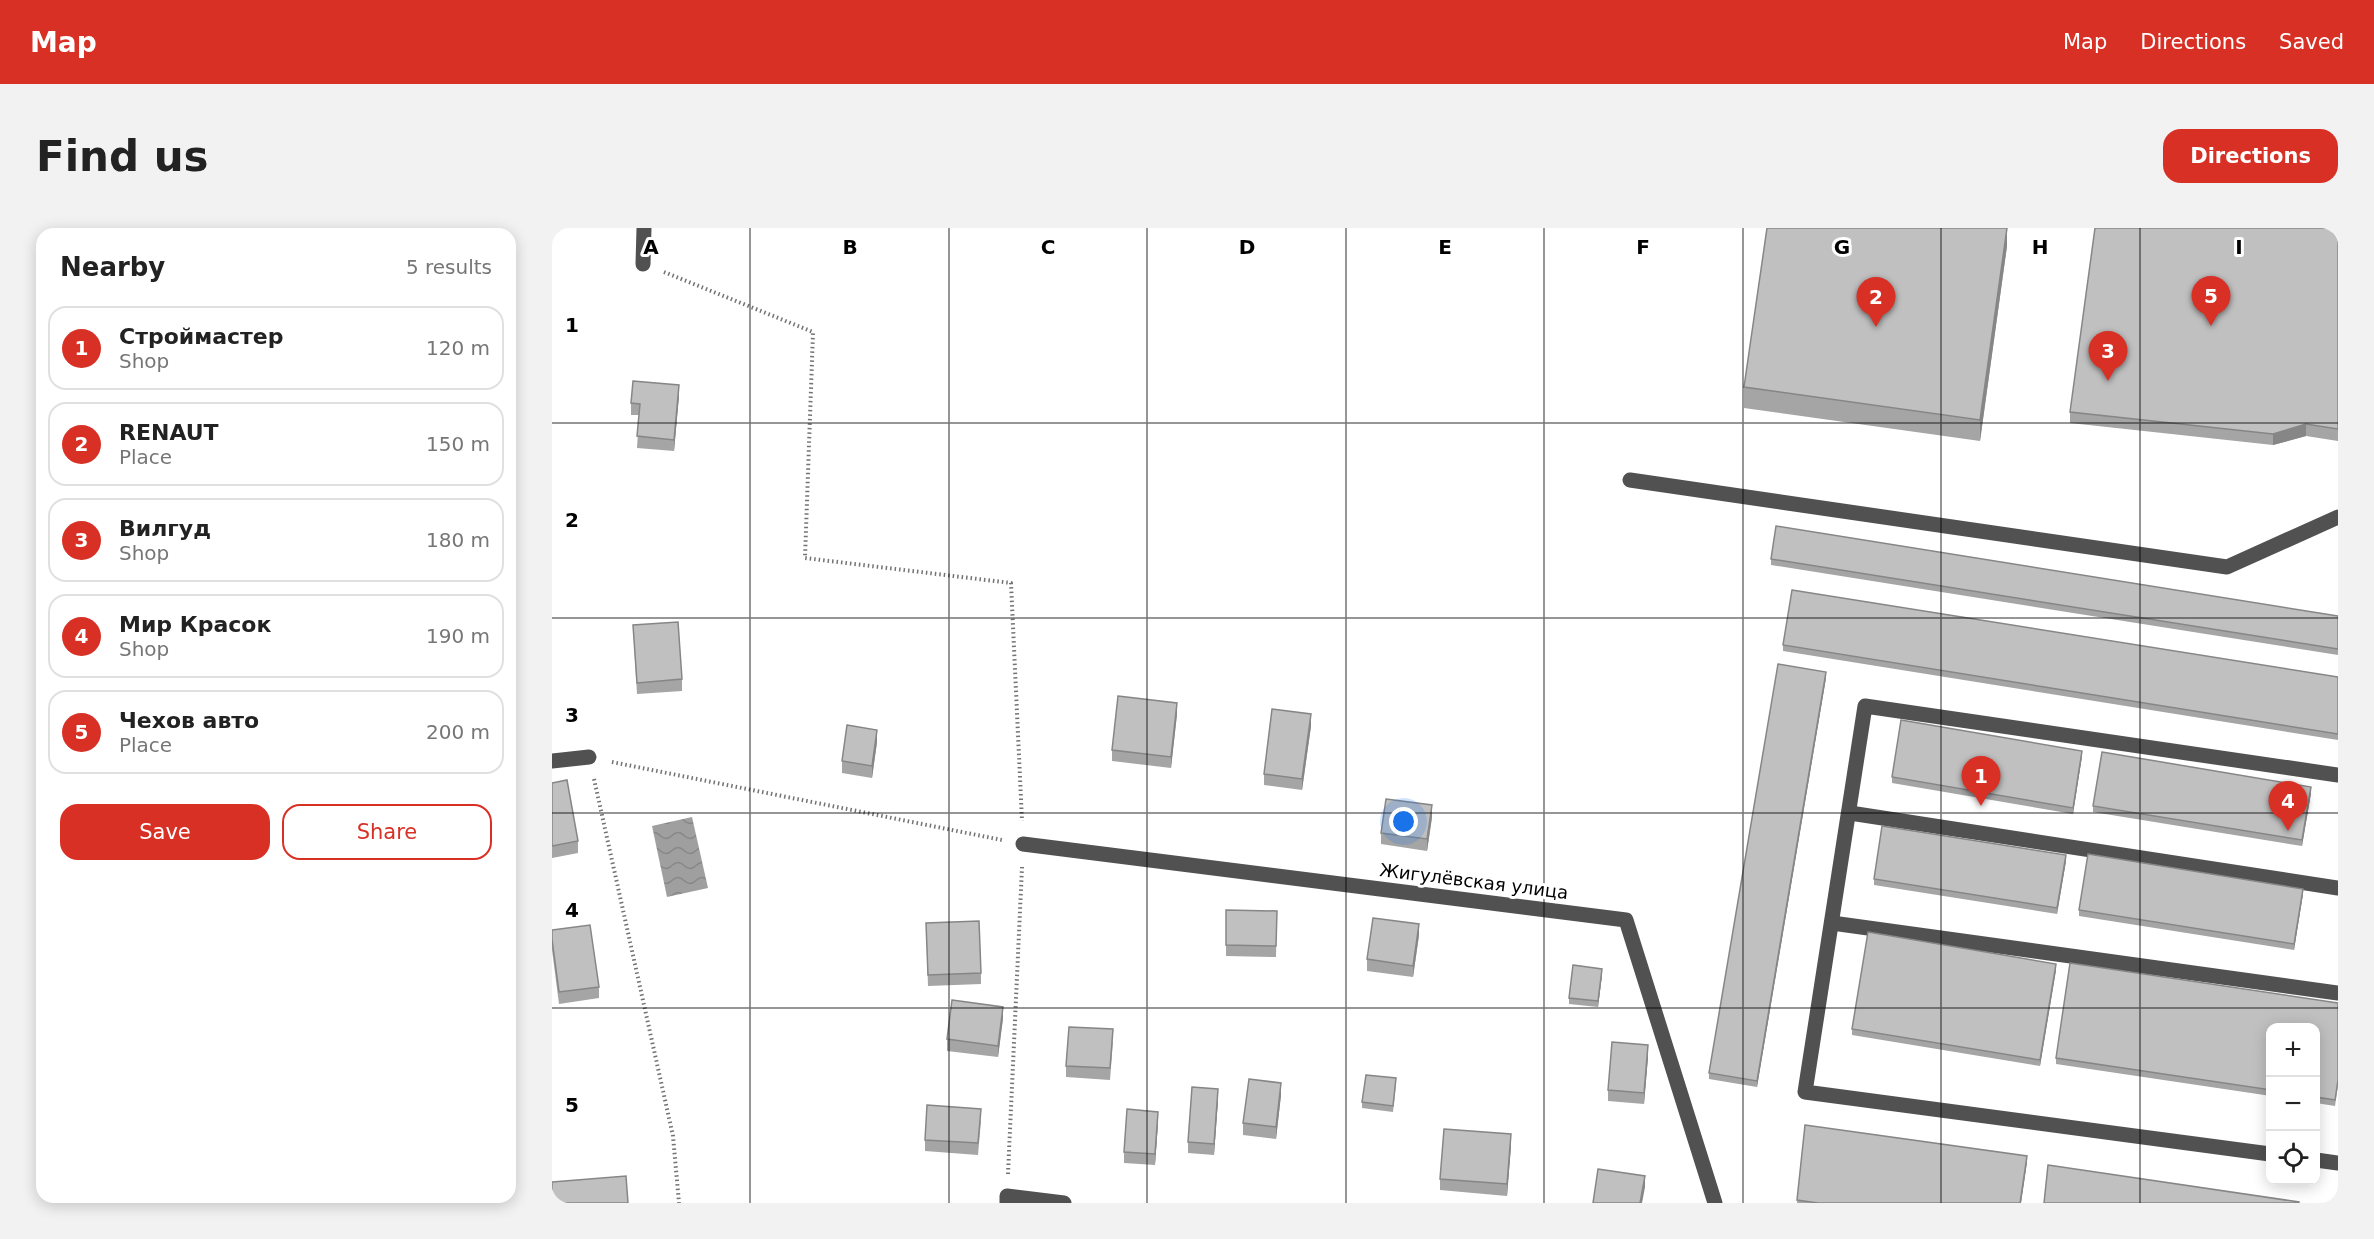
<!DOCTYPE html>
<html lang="en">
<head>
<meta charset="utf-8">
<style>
	body { margin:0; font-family:"DejaVu Sans",sans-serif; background:#f2f2f2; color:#222 }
	.controls { position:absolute; right:18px; bottom:18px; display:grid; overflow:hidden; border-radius:12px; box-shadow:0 3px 15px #0003 }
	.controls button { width:54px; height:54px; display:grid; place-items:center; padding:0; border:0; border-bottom:2px solid #e0e0e0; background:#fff; color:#222; font:30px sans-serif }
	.you { position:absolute; left:852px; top:594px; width:21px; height:21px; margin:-15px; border:4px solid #fff; border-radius:50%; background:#1a73e8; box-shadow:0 0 0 9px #1a73e833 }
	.badge { display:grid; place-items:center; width:39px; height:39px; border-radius:50%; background:#d93025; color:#fff; font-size:20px; font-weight:700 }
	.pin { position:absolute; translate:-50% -50px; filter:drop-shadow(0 2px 3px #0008) }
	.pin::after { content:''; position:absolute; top:32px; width:21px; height:18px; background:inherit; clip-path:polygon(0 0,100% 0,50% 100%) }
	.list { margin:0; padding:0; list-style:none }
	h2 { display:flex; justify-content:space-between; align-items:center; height:78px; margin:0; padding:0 24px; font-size:26px }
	h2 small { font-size:20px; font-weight:400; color:#767676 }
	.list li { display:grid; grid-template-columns:39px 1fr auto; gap:18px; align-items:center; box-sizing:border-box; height:84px; margin:0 12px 12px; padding:0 12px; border:2px solid #e0e0e0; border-radius:18px }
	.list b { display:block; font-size:22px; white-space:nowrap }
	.list p { margin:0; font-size:20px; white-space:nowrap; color:#767676 }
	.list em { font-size:20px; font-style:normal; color:#767676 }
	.actions { display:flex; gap:12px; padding:18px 24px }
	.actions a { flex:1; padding:14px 0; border:2px solid #d93025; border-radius:18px; text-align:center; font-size:21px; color:#d93025 }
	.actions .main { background:#d93025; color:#fff }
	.icon { flex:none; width:33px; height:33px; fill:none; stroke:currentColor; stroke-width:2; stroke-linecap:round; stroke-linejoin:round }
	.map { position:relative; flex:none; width:1786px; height:975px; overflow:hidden; border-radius:18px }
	header { display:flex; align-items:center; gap:36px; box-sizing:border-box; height:84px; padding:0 30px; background:#d93025; color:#fff }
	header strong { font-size:28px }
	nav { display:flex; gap:33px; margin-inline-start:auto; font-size:21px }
	.intro { display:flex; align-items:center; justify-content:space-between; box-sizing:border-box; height:144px; padding:0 36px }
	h1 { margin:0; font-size:42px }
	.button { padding:15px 27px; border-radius:18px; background:#d93025; color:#fff; font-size:21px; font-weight:700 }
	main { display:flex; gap:36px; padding:0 36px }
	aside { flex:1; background:#fff; border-radius:18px; box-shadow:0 3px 15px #0003 }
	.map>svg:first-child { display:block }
	.water { fill:url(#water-waves) }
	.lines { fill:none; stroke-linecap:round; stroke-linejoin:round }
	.path { stroke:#737373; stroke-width:4; stroke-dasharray:1.5 3; stroke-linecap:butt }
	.minor { stroke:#515151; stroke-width:15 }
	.wall { fill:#a5a5a5 }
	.shaded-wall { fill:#868686 }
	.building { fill:#c0c0c0; stroke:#868686; stroke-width:1.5 }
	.grid { fill:none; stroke:#000; stroke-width:1.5; stroke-opacity:0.55 }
	.labels { text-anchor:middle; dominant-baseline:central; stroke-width:6; stroke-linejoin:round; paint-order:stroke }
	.street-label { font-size:18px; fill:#000; stroke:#fff }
	.grid-label { font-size:20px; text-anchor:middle; font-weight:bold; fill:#000; stroke:#fff; stroke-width:6; stroke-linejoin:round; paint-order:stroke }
</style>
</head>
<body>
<header>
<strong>Map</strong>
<nav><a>Map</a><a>Directions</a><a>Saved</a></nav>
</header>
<div class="intro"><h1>Find us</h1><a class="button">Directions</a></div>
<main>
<aside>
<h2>Nearby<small>5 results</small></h2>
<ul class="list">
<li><span class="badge">1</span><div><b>Строймастер</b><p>Shop</p></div><em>120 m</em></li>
<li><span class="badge">2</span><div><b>RENAUT</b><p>Place</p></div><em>150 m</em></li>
<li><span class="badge">3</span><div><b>Вилгуд</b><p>Shop</p></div><em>180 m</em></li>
<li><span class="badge">4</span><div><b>Мир Красок</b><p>Shop</p></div><em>190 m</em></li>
<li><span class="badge">5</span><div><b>Чехов авто</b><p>Place</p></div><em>200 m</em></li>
</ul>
<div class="actions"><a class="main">Save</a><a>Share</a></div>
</aside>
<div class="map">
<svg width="1786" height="975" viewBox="0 0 1786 975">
	<defs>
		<pattern id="water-waves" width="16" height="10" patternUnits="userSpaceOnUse" patternTransform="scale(1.5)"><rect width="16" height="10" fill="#9f9f9f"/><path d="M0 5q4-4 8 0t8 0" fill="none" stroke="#878787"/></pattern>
	</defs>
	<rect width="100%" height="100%" fill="#fff"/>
	<!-- water -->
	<polygon class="water" points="140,589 156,660 115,669 100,598"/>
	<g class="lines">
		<!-- path -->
		<g class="path">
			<polyline points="112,44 261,104 253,330 459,355 470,593"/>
			<polyline points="60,534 450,612"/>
			<polyline points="42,551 121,908 127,975"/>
			<polyline points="456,946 470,639"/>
		</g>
		<!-- minor -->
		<g class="minor">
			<polyline points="91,36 92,0"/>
			<polyline points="1078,252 1675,339 1786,289"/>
			<polyline points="0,533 37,529"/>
			<polyline points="1298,585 1786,660"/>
			<polyline points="471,616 1074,692 1163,975"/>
			<polyline points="1280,695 1786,765"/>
			<polyline points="1718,926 1253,864 1313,478 1786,547"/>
			<polyline points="1764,932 1786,935"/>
			<polyline points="455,975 455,968 512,975"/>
		</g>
	</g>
	<!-- wall -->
	<g class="wall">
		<polygon points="1786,0 1786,213 1754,208 1721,217 1518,195 1518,184"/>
		<polygon points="1455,18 1428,213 1192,180 1192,159"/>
		<polygon points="127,168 122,223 85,220 87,187 79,187 79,175"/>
		<polygon points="1219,331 1786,388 1786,427 1219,337"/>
		<polygon points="81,397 130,451 130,463 85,466"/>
		<polygon points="1231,417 1786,449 1786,512 1231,423"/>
		<polygon points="1274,450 1205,859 1157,851 1157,845"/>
		<polygon points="625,486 619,540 560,533 560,522"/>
		<polygon points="759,498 750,562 712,557 712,546"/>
		<polygon points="325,514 320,550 290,545 290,533"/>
		<polygon points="1530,528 1521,586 1340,555 1340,549"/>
		<polygon points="0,555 26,613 26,625 0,630"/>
		<polygon points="1759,565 1750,618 1541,584 1541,578"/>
		<polygon points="880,589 875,623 829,616 829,605"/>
		<polygon points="1514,633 1505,686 1322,657 1322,651"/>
		<polygon points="1751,666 1742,722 1527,688 1527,682"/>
		<polygon points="674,682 725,683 724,729 674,728"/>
		<polygon points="374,695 429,745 429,756 376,758"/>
		<polygon points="0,702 47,759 47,770 7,776 0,722"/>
		<polygon points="867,707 861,749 815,743 815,731"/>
		<polygon points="1504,742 1488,838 1300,807 1300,801"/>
		<polygon points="1050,747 1046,779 1017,776 1017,770"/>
		<polygon points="1786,775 1786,858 1783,878 1764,875 1764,800 1719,800 1719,868 1504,836 1504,830"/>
		<polygon points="451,790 446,829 395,823 395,811"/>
		<polygon points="561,813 558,852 514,849 514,838"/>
		<polygon points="1096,829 1092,876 1056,873 1056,862"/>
		<polygon points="844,856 841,884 810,880 810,874"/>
		<polygon points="729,867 724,911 691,907 691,895"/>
		<polygon points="666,872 662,927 636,925 636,914"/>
		<polygon points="429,892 426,927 373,923 373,912"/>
		<polygon points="606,895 603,937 572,935 572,924"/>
		<polygon points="1253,897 1475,934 1469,975 1245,975"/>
		<polygon points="959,918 955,968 888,962 888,951"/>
	</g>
	<!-- shaded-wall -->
	<g class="shaded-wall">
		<polygon points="1455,0 1455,18 1428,213 1428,192"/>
		<polygon points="127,157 127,168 122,223 122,212"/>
		<polygon points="1754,196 1754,208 1721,217 1721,206"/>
		<polygon points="1274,444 1274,450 1205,859 1205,853"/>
		<polygon points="625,475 625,486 619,540 619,529"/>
		<polygon points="759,486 759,498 750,562 750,551"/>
		<polygon points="325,502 325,514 320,550 320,538"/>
		<polygon points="1530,523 1530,528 1521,586 1521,580"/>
		<polygon points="1759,559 1759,565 1750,618 1750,612"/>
		<polygon points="880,577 880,589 875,623 875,611"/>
		<polygon points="1514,627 1514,633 1505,686 1505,680"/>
		<polygon points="1751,661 1751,666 1742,722 1742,716"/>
		<polygon points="867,696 867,707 861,749 861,738"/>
		<polygon points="1504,736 1504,742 1488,838 1488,832"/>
		<polygon points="1050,741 1050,747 1046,779 1046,773"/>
		<polygon points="451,779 451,790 446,829 446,818"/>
		<polygon points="1096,817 1096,829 1092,876 1092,865"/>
		<polygon points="729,855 729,867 724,911 724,899"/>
		<polygon points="666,861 666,872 662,927 662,916"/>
		<polygon points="606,884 606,895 603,937 603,926"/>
		<polygon points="959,906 959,918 955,968 955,956"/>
		<polygon points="1475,928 1475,934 1469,975 1468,975"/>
		<polygon points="1093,948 1093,959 1090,975 1088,975"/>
	</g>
	<!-- building -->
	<g class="building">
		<polygon points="1215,0 1455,0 1428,192 1192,159"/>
		<polygon points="1543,0 1786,0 1786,201 1754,196 1721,206 1518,184"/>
		<polygon points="81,153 127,157 122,212 85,208 88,176 79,175"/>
		<polygon points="1224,298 1786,388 1786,421 1219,331"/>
		<polygon points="1240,362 1786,449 1786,506 1231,417"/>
		<polygon points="126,394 130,451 85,455 81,397"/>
		<polygon points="1226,436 1274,444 1205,853 1157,845"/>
		<polygon points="566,468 625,475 619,529 560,522"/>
		<polygon points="720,481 759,486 750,551 712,546"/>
		<polygon points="1349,492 1530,523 1521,580 1340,549"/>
		<polygon points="295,497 325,502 320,538 290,533"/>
		<polygon points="1550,524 1759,559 1750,612 1541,578"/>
		<polygon points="15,552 26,613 0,618 0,555"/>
		<polygon points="834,571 880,577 875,611 829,605"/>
		<polygon points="1330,598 1514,627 1505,680 1322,651"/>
		<polygon points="1536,626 1751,661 1742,716 1527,682"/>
		<polygon points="674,682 725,683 724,718 674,717"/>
		<polygon points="821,690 867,696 861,738 815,731"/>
		<polygon points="427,693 429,745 376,747 374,695"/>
		<polygon points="38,697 47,759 7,764 0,711 0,702"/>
		<polygon points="1316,704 1504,736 1488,832 1300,801"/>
		<polygon points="1518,735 1786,775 1786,852 1783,872 1764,869 1764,800 1719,800 1719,862 1504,830"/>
		<polygon points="1021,737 1050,741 1046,773 1017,770"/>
		<polygon points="400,772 451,779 446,818 395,811"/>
		<polygon points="517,799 561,801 558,840 514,838"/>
		<polygon points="1060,814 1096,817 1092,865 1056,862"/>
		<polygon points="814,847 844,850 841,878 810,874"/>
		<polygon points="697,851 729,855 724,899 691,895"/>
		<polygon points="640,859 666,861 662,916 636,914"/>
		<polygon points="375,877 429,881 426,915 373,912"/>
		<polygon points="575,881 606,884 603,926 572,924"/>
		<polygon points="1253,897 1475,928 1468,975 1266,975 1245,972"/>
		<polygon points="892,901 959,906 955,956 888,951"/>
		<polygon points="1496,937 1747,974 1747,975 1492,975"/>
		<polygon points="1046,941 1093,948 1088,975 1041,975"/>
		<polygon points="74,948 76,975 0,975 0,954"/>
	</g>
	<!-- grid -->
	<path class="grid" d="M198 0V975M397 0V975M595 0V975M794 0V975M992 0V975M1191 0V975M1389 0V975M1588 0V975M0 195H1786M0 390H1786M0 585H1786M0 780H1786"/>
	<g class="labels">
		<!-- street labels -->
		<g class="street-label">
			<text transform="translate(922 653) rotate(7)">Жигулёвская улица</text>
		</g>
	</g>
	<g class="grid-label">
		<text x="99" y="26">A</text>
		<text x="298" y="26">B</text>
		<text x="496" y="26">C</text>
		<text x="695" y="26">D</text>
		<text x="893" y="26">E</text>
		<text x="1091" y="26">F</text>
		<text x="1290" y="26">G</text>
		<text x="1488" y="26">H</text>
		<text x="1687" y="26">I</text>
		<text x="20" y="104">1</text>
		<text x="20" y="299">2</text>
		<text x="20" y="494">3</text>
		<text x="20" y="689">4</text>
		<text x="20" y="884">5</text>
	</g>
</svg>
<div class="controls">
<button>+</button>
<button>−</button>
<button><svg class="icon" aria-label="locate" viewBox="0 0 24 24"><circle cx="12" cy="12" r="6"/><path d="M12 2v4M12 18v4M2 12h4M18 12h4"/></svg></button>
</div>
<div class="you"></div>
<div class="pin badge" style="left:1429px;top:578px">1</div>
<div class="pin badge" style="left:1324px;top:99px">2</div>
<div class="pin badge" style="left:1556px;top:153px">3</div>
<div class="pin badge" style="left:1736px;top:603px">4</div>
<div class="pin badge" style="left:1659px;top:98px">5</div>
</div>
</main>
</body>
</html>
